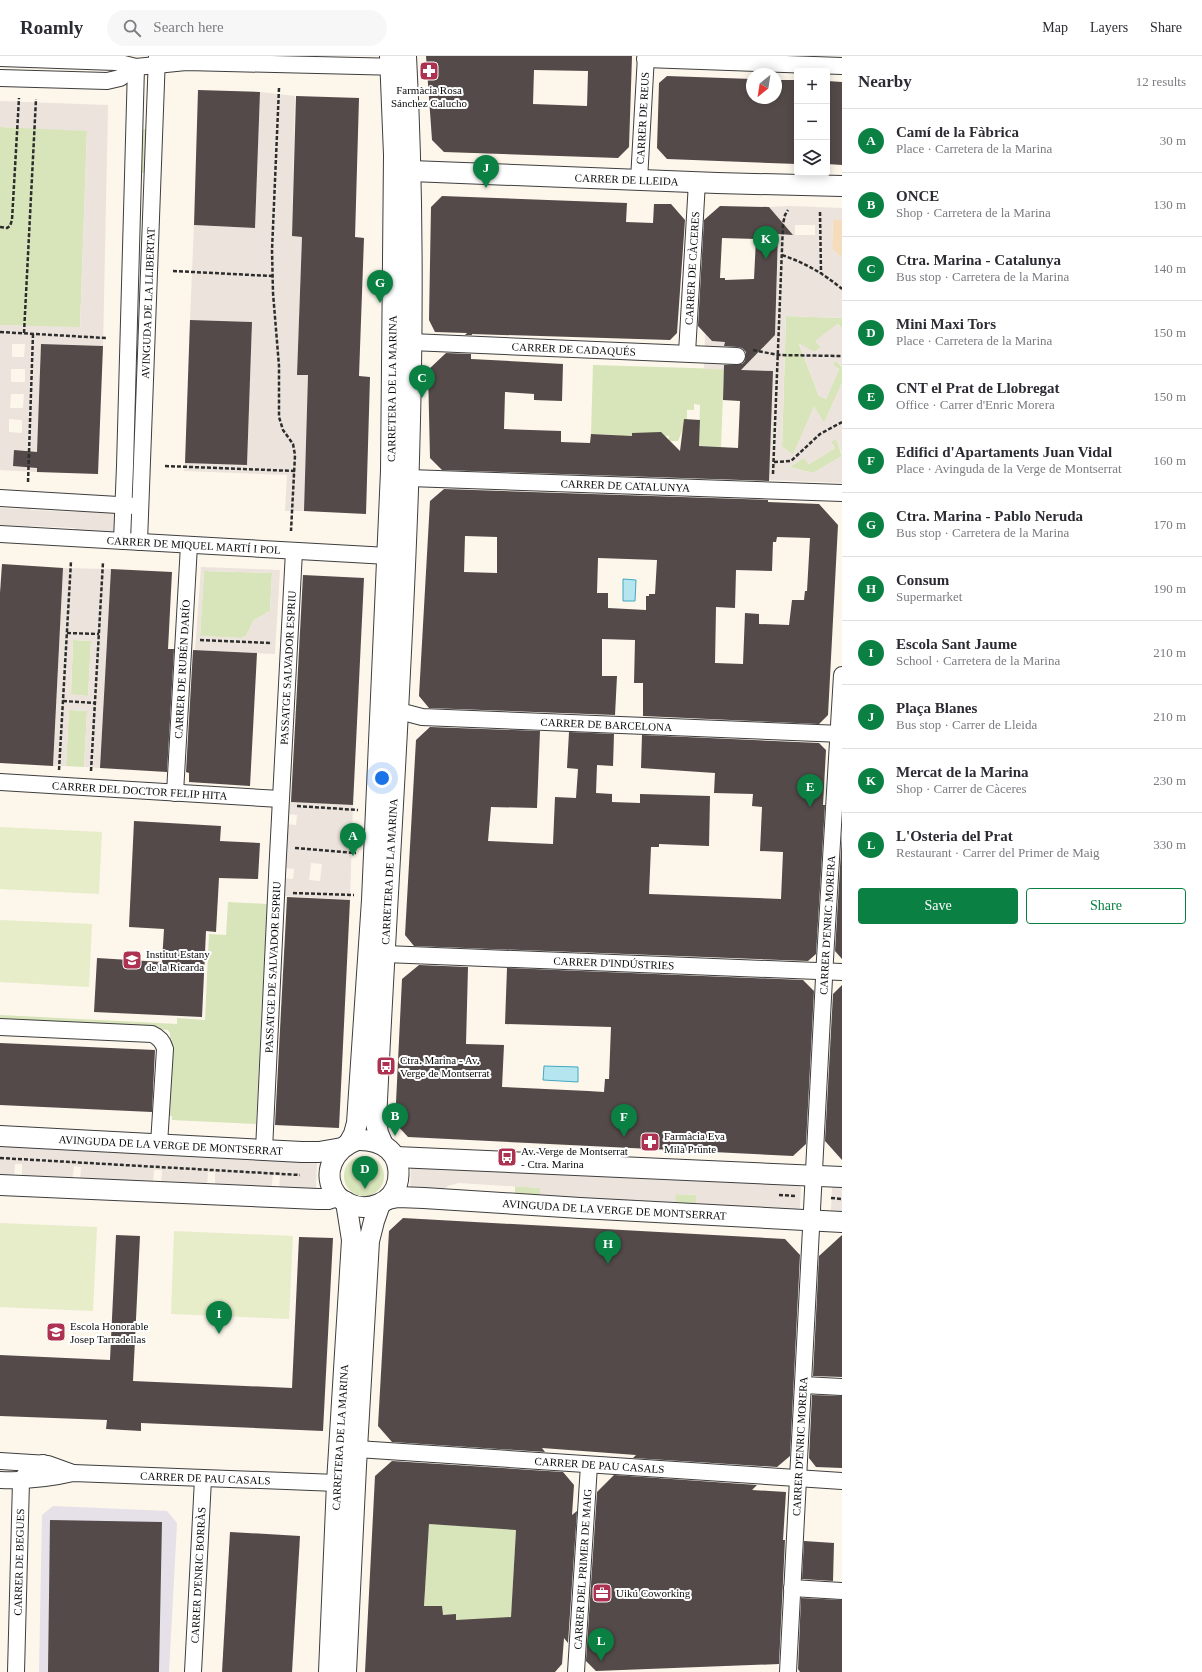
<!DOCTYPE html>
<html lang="en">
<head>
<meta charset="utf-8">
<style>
	body { margin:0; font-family:"Times New Roman",serif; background:#f7f7f7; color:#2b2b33 }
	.controls { position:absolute; right:12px; top:12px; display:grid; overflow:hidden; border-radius:4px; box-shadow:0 2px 10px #0003 }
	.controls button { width:36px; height:36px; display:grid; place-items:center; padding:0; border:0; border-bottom:1px solid #e1e1e2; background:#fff; color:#2b2b33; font:20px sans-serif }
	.compass { position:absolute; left:746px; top:12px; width:36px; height:36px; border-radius:50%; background:#fff; box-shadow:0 2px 10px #0003; rotate:210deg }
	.you { position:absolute; left:382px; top:722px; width:14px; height:14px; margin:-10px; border:3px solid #fff; border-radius:50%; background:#1a73e8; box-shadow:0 0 0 6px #1a73e833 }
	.badge { display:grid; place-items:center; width:26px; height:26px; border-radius:50%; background:#0b8043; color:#fff; font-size:13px; font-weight:700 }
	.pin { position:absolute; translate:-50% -33px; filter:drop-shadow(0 1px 2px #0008) }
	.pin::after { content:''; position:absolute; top:21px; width:14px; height:12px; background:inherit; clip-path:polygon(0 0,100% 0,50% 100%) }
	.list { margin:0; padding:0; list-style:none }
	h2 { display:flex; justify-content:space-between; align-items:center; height:52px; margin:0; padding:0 16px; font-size:17px }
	h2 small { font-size:13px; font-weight:400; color:#7c7c81 }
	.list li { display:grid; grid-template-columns:26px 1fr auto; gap:12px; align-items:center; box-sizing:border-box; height:64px; padding:0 16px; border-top:1px solid #e1e1e2 }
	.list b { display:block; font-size:15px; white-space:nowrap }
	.list p { margin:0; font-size:13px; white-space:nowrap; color:#7c7c81 }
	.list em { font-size:13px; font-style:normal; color:#7c7c81 }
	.actions { display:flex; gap:8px; padding:12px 16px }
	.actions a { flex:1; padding:9px 0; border:1px solid #0b8043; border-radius:4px; text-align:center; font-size:14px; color:#0b8043 }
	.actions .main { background:#0b8043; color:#fff }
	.icon { flex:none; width:22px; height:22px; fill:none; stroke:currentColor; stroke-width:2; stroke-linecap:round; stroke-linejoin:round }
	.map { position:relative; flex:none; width:842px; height:1616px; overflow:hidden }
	header { display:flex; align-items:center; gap:24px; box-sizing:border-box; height:56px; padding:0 20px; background:#fff; border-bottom:1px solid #e1e1e2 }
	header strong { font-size:19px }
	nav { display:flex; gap:22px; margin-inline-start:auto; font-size:14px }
	.search { width:280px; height:36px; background:#f7f7f7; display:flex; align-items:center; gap:10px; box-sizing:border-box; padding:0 14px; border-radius:22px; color:#7c7c81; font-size:15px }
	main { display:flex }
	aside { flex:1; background:#fff }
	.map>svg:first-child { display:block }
	.industrial { fill:#e6e0e9 }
	.green { fill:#d8e4b9 }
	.sand { fill:#f4dcbc }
	.pitch { fill:#e7ecc9 }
	.plaza { fill:#ece4dc; fill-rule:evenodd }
	.water { fill:#b5e6f0; stroke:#43a8c0 }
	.building { fill:#534a49; fill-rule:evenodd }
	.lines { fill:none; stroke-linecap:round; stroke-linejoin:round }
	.minor-casing { stroke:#3e3e3e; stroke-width:18 }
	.tertiary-casing { stroke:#3e3e3e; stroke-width:22 }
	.path { stroke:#2d2d2d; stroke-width:2.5; stroke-dasharray:4 2; stroke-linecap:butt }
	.minor { stroke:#fff; stroke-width:16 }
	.tertiary { stroke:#fff; stroke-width:20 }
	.labels { text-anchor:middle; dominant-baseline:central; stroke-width:4; stroke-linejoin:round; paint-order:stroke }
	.poi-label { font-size:11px; fill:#0b0b0b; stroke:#fff; text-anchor:start }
	.street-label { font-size:11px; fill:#0b0b0b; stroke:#fff }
</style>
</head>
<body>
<header>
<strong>Roamly</strong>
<div class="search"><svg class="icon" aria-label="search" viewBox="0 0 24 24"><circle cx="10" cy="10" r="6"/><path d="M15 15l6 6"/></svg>Search here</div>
<nav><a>Map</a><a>Layers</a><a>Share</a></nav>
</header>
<main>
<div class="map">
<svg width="842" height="1616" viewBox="0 0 842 1616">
	<rect width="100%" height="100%" fill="#fdf6eb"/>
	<!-- industrial -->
	<polygon class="industrial" points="53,1450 167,1455 177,1467 169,1616 39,1616 42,1459"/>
	<!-- green -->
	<g class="green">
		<polygon points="0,71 87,74 80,272 0,269"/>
		<polygon points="142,73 148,73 146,117 140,117"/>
		<polygon points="786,260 842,262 842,273 838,268 816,286 821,291 814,296 799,288 819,340 826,343 839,313 833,309 835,304 842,311 842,327 824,367 814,351 793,399 782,391"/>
		<polygon points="593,309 724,313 721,391 692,390 699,385 700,349 694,348 694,354 687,354 687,363 678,385 669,385 669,380 662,380 642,420 618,379 591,378"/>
		<polygon points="836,382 842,400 813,417 789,411 804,402 809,408 835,392 831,386"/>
		<polygon points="204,515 272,517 270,555 254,564 246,580 241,582 200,580"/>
		<polygon points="73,584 91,585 88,640 71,639"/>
		<polygon points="69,654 87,655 84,711 66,710"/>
		<polygon points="228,846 267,848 256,1068 172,1064 172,1060 166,1059 172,983 170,983 170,977 168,974 159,973 159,971 0,966 0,959 177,968 177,962 205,964 209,878 226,879"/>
		<circle cx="364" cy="1120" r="20"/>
		<polygon points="515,1130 541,1132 540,1143 515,1141"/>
		<polygon points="675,1138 696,1139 696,1151 675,1150"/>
		<polygon points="429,1468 516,1473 511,1563 456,1564 456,1558 423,1568"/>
	</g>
	<!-- sand -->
	<polygon class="sand" points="833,164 842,164 842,202 832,193"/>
	<!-- pitch -->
	<g class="pitch">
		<polygon points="0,771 102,776 99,838 0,833"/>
		<polygon points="0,864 92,868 89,931 0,926"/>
		<polygon points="0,1167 97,1171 93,1255 0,1251"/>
		<polygon points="174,1175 293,1180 289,1263 171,1258"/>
	</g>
	<!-- plaza -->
	<g class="plaza">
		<polygon points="260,36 295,40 292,180 302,181 297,319 308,319 304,455 285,455 287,419 184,415 185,407 247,408 252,266 190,264 194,169 255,172"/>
		<path d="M0 45 108 49 103 290 41 288 37 416 0 414V269L80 271 87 75 0 71ZM12 288H25L24 301H12ZM11 313H25V326H11ZM11 338H24L23 352H10ZM9 363 22 364V377L9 376Z"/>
		<path d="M791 150 842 152V164H833L832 193 842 202V262L786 260 782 390 793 399 814 350 824 367 842 327V398L836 383 831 386 835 392 809 408 804 402 789 411 813 417 842 400V427L769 424 772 315 704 313 705 278 712 285 767 287 775 279 779 163 769 151ZM795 169H815V179H795Z"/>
		<polygon points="837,268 842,273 842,311 835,304 833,309 839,313 826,343 819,340 799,287 814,296 821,291 815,285"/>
		<polygon points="22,450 31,451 31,454 76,456 77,453 116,455 116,477 76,475 75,472 30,470 30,473 21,473 21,470 0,469 0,452 22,453"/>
		<path d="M201 511 280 514 275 598 195 594ZM204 515 272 517 270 555 254 564 246 580 241 582 200 580Z"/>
		<path d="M63 512 111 513 100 712 84 711 87 655 69 654 66 710H53ZM73 584 91 585 88 640 71 638Z"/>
		<path d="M289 746 353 749 350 844 282 840 283 822 293 823 294 813 283 812 285 768 296 769 297 759 286 758ZM311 807 322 808 320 825 309 824Z"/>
		<polygon points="0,1086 317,1105 316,1133 315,1135 279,1135 280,1120 273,1119 271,1135 215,1132 215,1116 208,1116 207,1132 161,1130 162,1114 154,1114 153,1130 80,1126 81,1111 74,1110 72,1126 22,1124 22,1108 15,1108 14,1124 0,1123"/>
		<polygon points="411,1110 799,1128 801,1132 800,1151 797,1155 696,1151 696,1139 676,1138 675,1150 540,1143 540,1132 459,1127 448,1130 441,1135 410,1132"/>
		<polygon points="842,1129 842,1159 831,1156 831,1154 832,1132 833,1130"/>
	</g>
	<!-- water -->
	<g class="water">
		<polygon points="623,523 636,524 635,545 623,545"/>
		<polygon points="544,1010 578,1011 578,1026 543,1024"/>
	</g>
	<!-- building -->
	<g class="building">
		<path d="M426 0H632L629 91 618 102 444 96 432 84ZM534 14 588 15 587 50 533 48Z"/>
		<polygon points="667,20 752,23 752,42 776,42 776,24 797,24 797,108 667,103 657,92 659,27"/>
		<polygon points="827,25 842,26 842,109 827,108"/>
		<polygon points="198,34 260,36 255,172 194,169"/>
		<polygon points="296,40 359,42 355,181 364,182 359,320 370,321 366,458 304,455 308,319 297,319 302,181 292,180"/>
		<polygon points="442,140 627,147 626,166 653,167 654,148 671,148 685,164 677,277 670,284 472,278 472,279 465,279 467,277 435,276 429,264 431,151"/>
		<path d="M720 150 769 151 793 179 778 178 775 279 741 314 773 315 769 425 442 414 430 402 428 314 446 297 471 298V303L563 308 562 345 534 344V338L505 336 504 373 561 375V386L590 387 591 378 632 380V377L661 376 680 395 684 363 700 364 699 390 738 392 740 345 723 344 724 309 742 308 745 305 746 296 742 292 738 291 724 290 725 286 712 285 698 270 704 164ZM722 182 756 183 754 223 725 224V222H720Z"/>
		<polygon points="190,264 252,266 247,409 185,407"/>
		<polygon points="41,288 103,290 98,418 37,416 37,412 13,410 14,394 37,396"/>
		<path d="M444 433 768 444V446L819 448 838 469 828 659 819 668 643 660V627H634L635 584 602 583V620H617L615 659 429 652 419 640 430 445ZM465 480 497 481V517L464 516ZM777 481 810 482 807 535H805L804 544H792L789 569 759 568V558L745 557 743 608 715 607 716 551 735 552 736 514 772 515 773 486H776ZM598 502 657 504 655 538H649V540H646V554L608 552V537H597Z"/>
		<polygon points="2,508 63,512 53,710 0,707 0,537"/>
		<polygon points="111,513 172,516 168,593 174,593 167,716 100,712"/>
		<polygon points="303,519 364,522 353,749 291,746"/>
		<polygon points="193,594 257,597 250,730 189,726 189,717 186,716"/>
		<polygon points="430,671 540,675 537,752 491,751 488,785 553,788 555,741 576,742 578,713 567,712 569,676 614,678 613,710 597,709 596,737 612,738 612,746 640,747 640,738 710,740 709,790 659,788 659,791 651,791 649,838 781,843 783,796 760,795 762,751 752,750 753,738 714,737 715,717 641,712 642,679 819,687 826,694 823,749 825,749 816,898 808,905 414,890 405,879 416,684"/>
		<polygon points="134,765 221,770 220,785 260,787 258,823 219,822 216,876 206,875 202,961 94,956 97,902 162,906 164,873 129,871"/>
		<polygon points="842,778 842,903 835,895"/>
		<polygon points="287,841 350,844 339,1072 275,1069"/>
		<polygon points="419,909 468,911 466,988 504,989 502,1031 588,1035 604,1036 605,1023 609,1023 611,971 505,968 507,912 803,924 814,935 806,1088 793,1100 408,1081 395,1067 402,923"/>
		<polygon points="842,929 842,1104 825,1085 833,938"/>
		<polygon points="0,987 155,994 152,1056 0,1049"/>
		<polygon points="403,1162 785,1183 800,1199 790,1400 777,1411 633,1402 636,1399 542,1392 545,1396 392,1386 378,1370 389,1175"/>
		<polygon points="116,1179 140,1180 133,1325 292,1332 299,1181 333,1182 323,1375 141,1367 141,1375 106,1373 107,1364 0,1360 0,1299 110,1304"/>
		<polygon points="842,1179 842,1321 813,1320 819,1200"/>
		<polygon points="812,1339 842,1340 842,1412 816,1411 809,1402"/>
		<path d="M392 1405 563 1416 574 1429 572 1459 577 1455 568 1587 564 1582 562 1608 555 1616H365L375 1420ZM429 1468 516 1474 511 1561 456 1564V1558L443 1559 442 1550H424Z"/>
		<polygon points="614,1419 757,1429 752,1434 786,1436 783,1484 785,1484 779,1608 596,1615 586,1605 597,1436"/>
		<polygon points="50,1464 162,1466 159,1616 48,1616"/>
		<polygon points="230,1476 300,1480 292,1616 222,1616"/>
		<polygon points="804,1485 834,1487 833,1525 802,1523"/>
		<polygon points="801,1542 842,1544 842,1616 800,1616 798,1613"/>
	</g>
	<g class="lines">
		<!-- minor casing -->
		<g class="minor-casing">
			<g id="minor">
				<polyline points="0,2 116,6 136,11 186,6 401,11"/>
				<polyline points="645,3 842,10"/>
				<polyline points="0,22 107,25 120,22 136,11"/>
				<path id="s1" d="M639 124 646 0"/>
				<path id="s2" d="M411 286 737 300"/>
				<path id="s3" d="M687 297 697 126"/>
				<path id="s4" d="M398 428 409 422 842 437"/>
				<polyline points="0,442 135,450"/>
				<path id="s5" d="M0 478 388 500"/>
				<polyline points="122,485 125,410 136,11"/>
				<path id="s6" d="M139 486 157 0"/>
				<path id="s7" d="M390 649 399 655 422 661 842 678"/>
				<path id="s8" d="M0 726 280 743"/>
				<path id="s9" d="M175 737 189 489"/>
				<path id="s10" d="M385 898 842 916"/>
				<path d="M0 971 152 978C159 981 163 985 165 993L159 1088"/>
				<path id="s11" d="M264 1094C273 894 283 695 294 495"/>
				<polyline points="803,1329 842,1331"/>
				<path id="s12" d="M357 1393 842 1425"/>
				<polyline points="0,1405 48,1408 73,1417"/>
				<path id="s13" d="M0 1424C25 1425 48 1423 73 1417L337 1427"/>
				<polyline points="792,1532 842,1535"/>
				<path id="s14" d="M16 1616 21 1425C25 1416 34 1412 43 1407"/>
				<path id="s15" d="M193 1616 203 1423"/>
				<path id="s16" d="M576 1616 589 1409"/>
				<path id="s17" d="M788 1616 825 903 842 619"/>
			</g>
		</g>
		<!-- tertiary casing -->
		<g class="tertiary-casing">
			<g id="tertiary">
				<path id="s18" d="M400 120 411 115 717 127 842 130"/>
				<path id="s19" d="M0 1080 302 1096H319L342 1092"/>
				<path d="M357 1084C383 1083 402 1097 398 1124 394 1148 367 1157 347 1147 344 1145 340 1143 337 1140 320 1118 334 1092 357 1084Z"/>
				<path id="s20" d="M349 1087 354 1078 357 1067 372 844 391 415 394 99 390 0"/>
				<path id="s21" d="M383 1089 378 1077 376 1066C392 711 425 356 406 0"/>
				<polyline points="396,1101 842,1121"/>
				<polyline points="0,1129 318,1143 328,1143 337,1140"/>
				<path id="s22" d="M388 1143 398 1141 424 1142 580 1152 842 1166"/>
				<path id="s23" d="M329 1616 337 1427 352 1184 346 1146"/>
				<polyline points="346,1616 356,1410 369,1185 374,1165 380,1148"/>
			</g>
		</g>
		<!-- path -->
		<g class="path">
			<polyline points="279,32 272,194 273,237 279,310 279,361 283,374 293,388 295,399 291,475"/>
			<polyline points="820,156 821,217"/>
			<polyline points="0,171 7,172 10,170 12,164 19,42"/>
			<path d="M782 199C805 207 823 217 842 233"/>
			<polyline points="173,215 272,220"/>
			<polyline points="0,276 106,282"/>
			<polyline points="24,277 36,43"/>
			<polyline points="753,294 778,299 842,300"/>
			<polyline points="774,406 791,405 820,378 842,366"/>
			<polyline points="165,410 295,415"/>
			<polyline points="773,418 783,168 785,159 788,154"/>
			<polyline points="28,426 33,278"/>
			<polyline points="67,577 99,578"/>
			<polyline points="200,584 272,587"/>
			<polyline points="63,645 95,647"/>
			<polyline points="59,714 71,505"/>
			<polyline points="91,715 103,506"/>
			<polyline points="297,750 358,754"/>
			<polyline points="295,792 356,797"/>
			<polyline points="293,837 354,839"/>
			<polyline points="0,1102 300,1119"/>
			<polyline points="779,1139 796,1140"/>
			<polyline points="831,1142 842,1143"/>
		</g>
		<!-- minor -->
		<use href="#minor" class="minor"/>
		<!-- tertiary -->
		<use href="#tertiary" class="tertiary"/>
	</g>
	<!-- icons -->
	<defs>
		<g id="pharmacy-square" transform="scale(1)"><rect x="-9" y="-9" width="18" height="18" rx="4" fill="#ad3151" stroke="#fff"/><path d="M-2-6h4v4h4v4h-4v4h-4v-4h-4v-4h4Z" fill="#fff"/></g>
		<g id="school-square" transform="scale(1)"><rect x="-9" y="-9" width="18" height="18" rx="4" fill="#ad3151" stroke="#fff"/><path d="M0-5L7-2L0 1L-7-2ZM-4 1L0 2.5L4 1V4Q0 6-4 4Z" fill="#fff"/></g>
		<g id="bus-square" transform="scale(1)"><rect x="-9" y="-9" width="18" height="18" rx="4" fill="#ad3151" stroke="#fff"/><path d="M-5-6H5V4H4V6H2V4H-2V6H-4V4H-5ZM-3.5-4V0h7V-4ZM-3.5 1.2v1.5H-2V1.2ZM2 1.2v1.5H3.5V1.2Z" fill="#fff"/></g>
		<g id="office-square" transform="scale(1)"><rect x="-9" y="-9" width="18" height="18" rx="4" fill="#ad3151" stroke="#fff"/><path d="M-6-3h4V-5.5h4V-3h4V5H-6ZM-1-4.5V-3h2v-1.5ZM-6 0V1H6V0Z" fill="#fff"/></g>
	</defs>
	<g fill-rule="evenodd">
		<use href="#pharmacy-square" x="429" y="15"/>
		<use href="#school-square" x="132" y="904"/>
		<use href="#bus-square" x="386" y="1010"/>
		<use href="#pharmacy-square" x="650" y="1086"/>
		<use href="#bus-square" x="507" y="1101"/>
		<use href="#school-square" x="56" y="1276"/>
		<use href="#office-square" x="602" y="1537"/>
	</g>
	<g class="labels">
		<!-- poi labels -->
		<g class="poi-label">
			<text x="429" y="34" text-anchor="middle">Farmàcia Rosa<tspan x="429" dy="13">Sánchez Calucho</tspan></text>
			<text x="146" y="898">Institut Estany<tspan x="146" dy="13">de la Ricarda</tspan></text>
			<text x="400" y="1004">Ctra. Marina - Av.<tspan x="400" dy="13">Verge de Montserrat</tspan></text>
			<text x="664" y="1080">Farmàcia Eva<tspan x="664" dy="13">Milà Prünte</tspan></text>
			<text x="521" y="1095">Av. Verge de Montserrat<tspan x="521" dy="13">- Ctra. Marina</tspan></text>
			<text x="70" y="1270">Escola Honorable<tspan x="70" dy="13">Josep Tarradellas</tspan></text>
			<text x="616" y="1537">Uikú Coworking</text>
		</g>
		<!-- street labels -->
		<g class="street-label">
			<text stroke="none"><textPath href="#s1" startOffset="62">CARRER DE REUS</textPath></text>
			<text stroke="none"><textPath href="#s18" startOffset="228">CARRER DE LLEIDA</textPath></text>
			<text stroke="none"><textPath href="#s3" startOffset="85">CARRER DE CÀCERES</textPath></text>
			<text stroke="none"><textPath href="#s6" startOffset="239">AVINGUDA DE LA LLIBERTAT</textPath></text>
			<text stroke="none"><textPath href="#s2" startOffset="163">CARRER DE CADAQUÉS</textPath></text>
			<text stroke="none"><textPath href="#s20" startOffset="757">CARRETERA DE LA MARINA</textPath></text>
			<text stroke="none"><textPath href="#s4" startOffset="229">CARRER DE CATALUNYA</textPath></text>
			<text stroke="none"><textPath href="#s5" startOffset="194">CARRER DE MIQUEL MARTÍ I POL</textPath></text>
			<text stroke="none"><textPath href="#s11" startOffset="483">PASSATGE SALVADOR ESPRIU</textPath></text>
			<text stroke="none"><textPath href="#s9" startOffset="124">CARRER DE RUBÉN DARÍO</textPath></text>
			<text stroke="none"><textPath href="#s7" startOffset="219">CARRER DE BARCELONA</textPath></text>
			<text stroke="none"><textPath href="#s8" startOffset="140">CARRER DEL DOCTOR FELIP HITA</textPath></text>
			<text stroke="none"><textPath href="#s21" startOffset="275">CARRETERA DE LA MARINA</textPath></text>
			<text stroke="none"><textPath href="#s17" startOffset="748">CARRER D'ENRIC MORERA</textPath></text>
			<text stroke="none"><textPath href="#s10" startOffset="229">CARRER D'INDÚSTRIES</textPath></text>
			<text stroke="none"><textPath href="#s11" startOffset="183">PASSATGE DE SALVADOR ESPRIU</textPath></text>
			<text stroke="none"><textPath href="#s19" startOffset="171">AVINGUDA DE LA VERGE DE MONTSERRAT</textPath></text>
			<text stroke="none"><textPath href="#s22" startOffset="227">AVINGUDA DE LA VERGE DE MONTSERRAT</textPath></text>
			<text stroke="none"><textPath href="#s23" startOffset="235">CARRETERA DE LA MARINA</textPath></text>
			<text stroke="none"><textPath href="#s17" startOffset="226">CARRER D'ENRIC MORERA</textPath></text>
			<text stroke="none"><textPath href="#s12" startOffset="243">CARRER DE PAU CASALS</textPath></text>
			<text stroke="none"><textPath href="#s13" startOffset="206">CARRER DE PAU CASALS</textPath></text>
			<text stroke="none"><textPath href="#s14" startOffset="110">CARRER DE BEGUES</textPath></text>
			<text stroke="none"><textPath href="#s16" startOffset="103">CARRER DEL PRIMER DE MAIG</textPath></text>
			<text stroke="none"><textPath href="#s15" startOffset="97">CARRER D'ENRIC BORRÀS</textPath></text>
		</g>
	</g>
</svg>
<div class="controls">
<button>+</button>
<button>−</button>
<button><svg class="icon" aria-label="layers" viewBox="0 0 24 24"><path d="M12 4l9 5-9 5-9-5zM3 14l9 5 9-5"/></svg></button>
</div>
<svg class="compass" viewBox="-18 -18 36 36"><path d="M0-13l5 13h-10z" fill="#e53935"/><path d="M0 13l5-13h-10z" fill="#7c7c81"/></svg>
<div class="you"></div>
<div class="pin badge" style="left:353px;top:800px">A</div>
<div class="pin badge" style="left:395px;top:1080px">B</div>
<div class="pin badge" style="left:422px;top:342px">C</div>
<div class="pin badge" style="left:365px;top:1133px">D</div>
<div class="pin badge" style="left:810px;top:751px">E</div>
<div class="pin badge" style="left:624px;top:1081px">F</div>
<div class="pin badge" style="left:380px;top:247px">G</div>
<div class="pin badge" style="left:608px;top:1208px">H</div>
<div class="pin badge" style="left:219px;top:1278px">I</div>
<div class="pin badge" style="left:486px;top:132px">J</div>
<div class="pin badge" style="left:766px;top:203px">K</div>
<div class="pin badge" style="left:601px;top:1605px">L</div>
</div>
<aside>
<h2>Nearby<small>12 results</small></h2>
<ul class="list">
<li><span class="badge">A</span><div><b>Camí de la Fàbrica</b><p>Place · Carretera de la Marina</p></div><em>30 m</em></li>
<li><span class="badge">B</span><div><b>ONCE</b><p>Shop · Carretera de la Marina</p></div><em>130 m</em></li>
<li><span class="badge">C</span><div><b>Ctra. Marina - Catalunya</b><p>Bus stop · Carretera de la Marina</p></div><em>140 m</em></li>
<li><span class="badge">D</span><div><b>Mini Maxi Tors</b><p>Place · Carretera de la Marina</p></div><em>150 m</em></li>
<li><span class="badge">E</span><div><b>CNT el Prat de Llobregat</b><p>Office · Carrer d'Enric Morera</p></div><em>150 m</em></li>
<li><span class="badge">F</span><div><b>Edifici d'Apartaments Juan Vidal</b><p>Place · Avinguda de la Verge de Montserrat</p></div><em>160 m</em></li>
<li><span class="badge">G</span><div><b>Ctra. Marina - Pablo Neruda</b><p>Bus stop · Carretera de la Marina</p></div><em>170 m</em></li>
<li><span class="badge">H</span><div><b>Consum</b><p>Supermarket</p></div><em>190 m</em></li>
<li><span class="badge">I</span><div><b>Escola Sant Jaume</b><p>School · Carretera de la Marina</p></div><em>210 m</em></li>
<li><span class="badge">J</span><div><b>Plaça Blanes</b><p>Bus stop · Carrer de Lleida</p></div><em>210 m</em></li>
<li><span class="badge">K</span><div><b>Mercat de la Marina</b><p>Shop · Carrer de Càceres</p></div><em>230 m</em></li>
<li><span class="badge">L</span><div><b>L'Osteria del Prat</b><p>Restaurant · Carrer del Primer de Maig</p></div><em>330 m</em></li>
</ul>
<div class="actions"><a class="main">Save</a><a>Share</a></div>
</aside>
</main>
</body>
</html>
